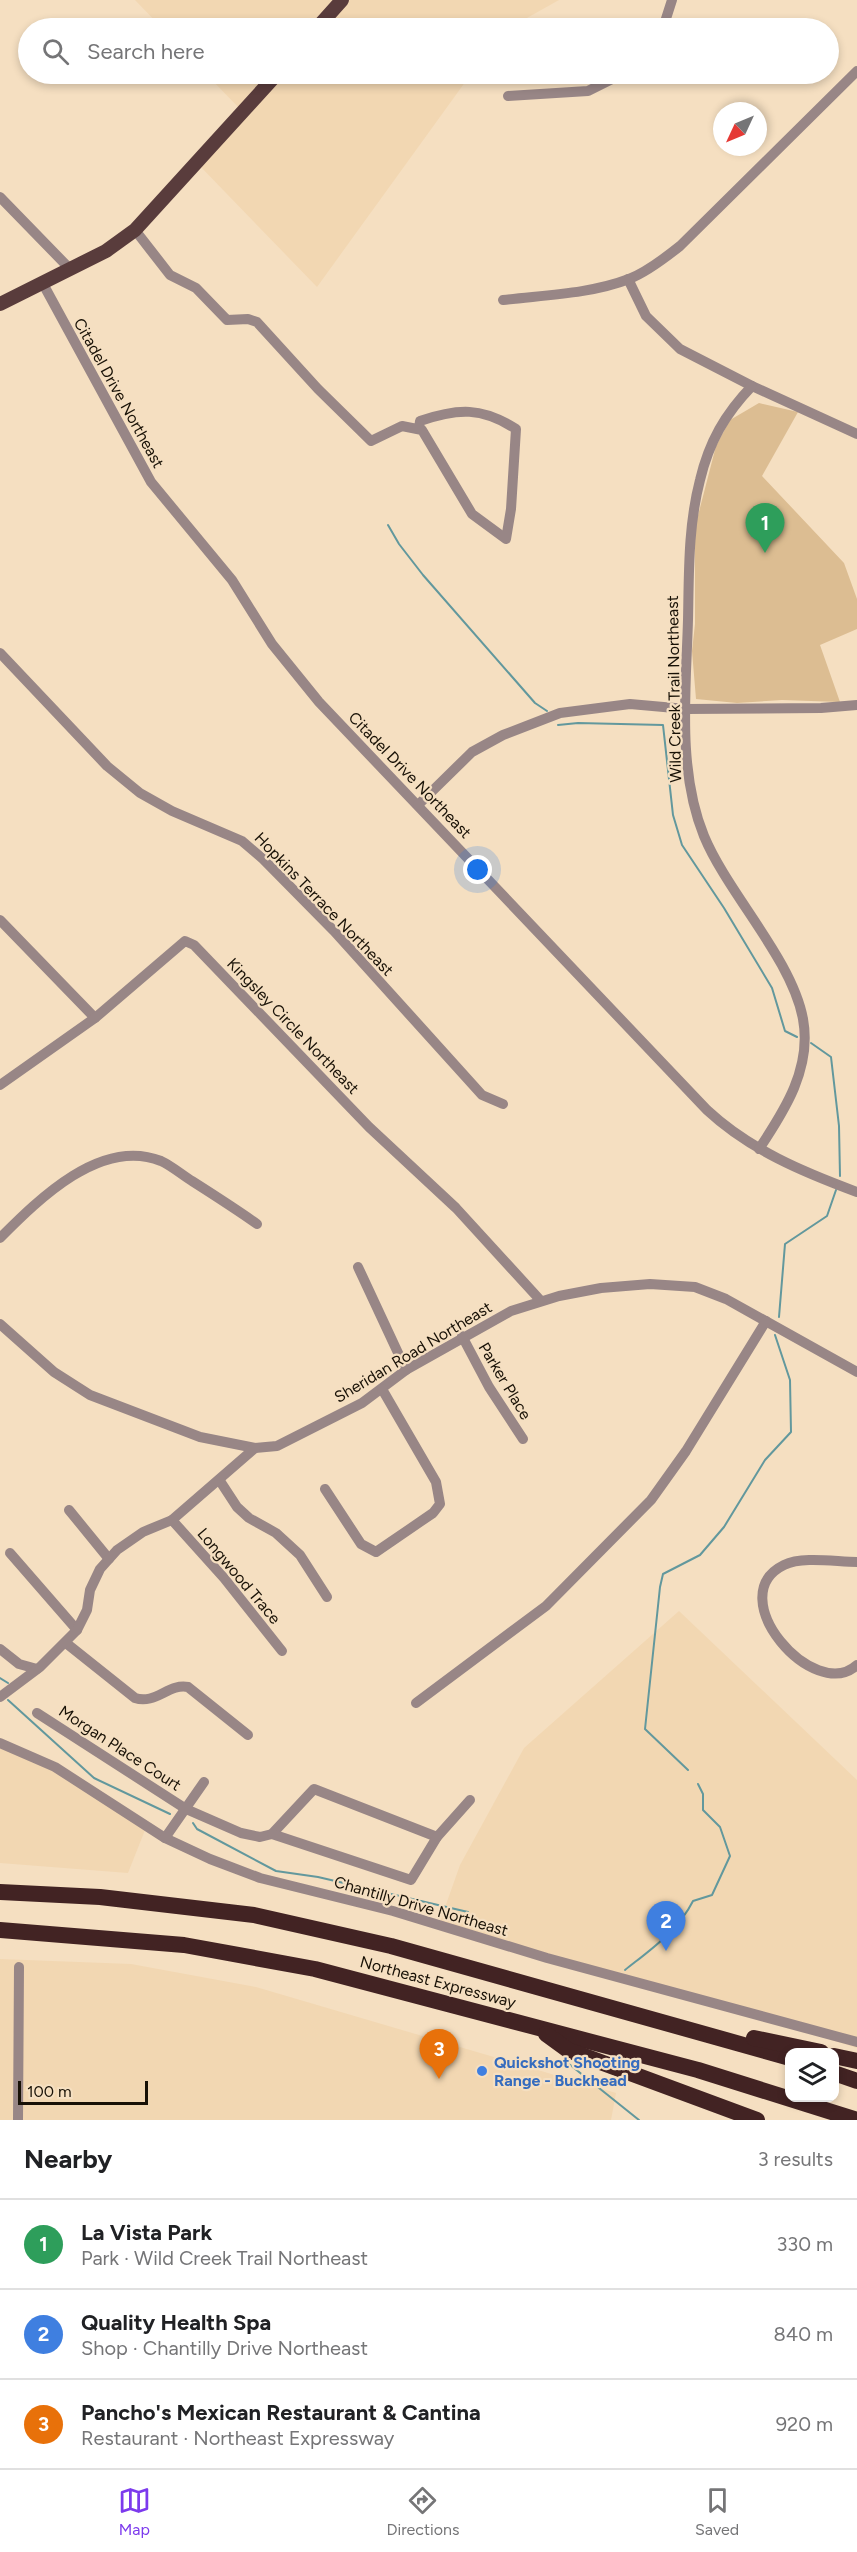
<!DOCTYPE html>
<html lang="en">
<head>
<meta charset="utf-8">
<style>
	body { margin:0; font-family:Figtree,sans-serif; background:#f6f6f6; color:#202124 }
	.controls { position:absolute; right:18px; bottom:18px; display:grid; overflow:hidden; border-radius:12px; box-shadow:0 3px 9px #0003 }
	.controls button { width:54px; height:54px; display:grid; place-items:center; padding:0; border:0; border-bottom:2px solid #e0e0e0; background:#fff; color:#202124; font:30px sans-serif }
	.compass { position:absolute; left:713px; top:102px; width:54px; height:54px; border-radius:50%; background:#fff; box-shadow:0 3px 9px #0003; rotate:226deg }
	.scale { position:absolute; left:18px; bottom:15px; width:130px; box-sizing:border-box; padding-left:6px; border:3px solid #181106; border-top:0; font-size:16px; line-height:21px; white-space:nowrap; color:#181106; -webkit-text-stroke:4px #f5dfc1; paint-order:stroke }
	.you { position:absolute; left:478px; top:870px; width:21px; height:21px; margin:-15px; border:4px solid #fff; border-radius:50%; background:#1a73e8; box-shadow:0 0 0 9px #1a73e833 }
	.badge { display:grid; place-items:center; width:39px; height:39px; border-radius:50%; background:#7c3aed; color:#fff; font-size:20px; font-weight:700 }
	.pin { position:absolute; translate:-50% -50px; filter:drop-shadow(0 2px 3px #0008) }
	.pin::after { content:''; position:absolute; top:32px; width:21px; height:18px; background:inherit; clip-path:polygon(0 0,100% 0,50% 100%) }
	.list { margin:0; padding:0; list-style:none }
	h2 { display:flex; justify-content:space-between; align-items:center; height:78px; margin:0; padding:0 24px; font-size:26px }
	h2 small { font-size:20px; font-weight:400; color:#757577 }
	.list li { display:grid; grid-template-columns:39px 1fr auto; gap:18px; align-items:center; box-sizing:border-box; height:90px; padding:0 24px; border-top:2px solid #e0e0e0 }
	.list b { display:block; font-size:22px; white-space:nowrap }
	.list p { margin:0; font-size:20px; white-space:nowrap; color:#757577 }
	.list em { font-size:20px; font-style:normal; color:#757577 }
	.icon { flex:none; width:33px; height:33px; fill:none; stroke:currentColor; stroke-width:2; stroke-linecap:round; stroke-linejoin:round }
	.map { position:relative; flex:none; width:857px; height:2120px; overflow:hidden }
	.search { position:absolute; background:#fff; box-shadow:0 3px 9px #0003; left:18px; right:18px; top:18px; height:66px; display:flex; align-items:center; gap:15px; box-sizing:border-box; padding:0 21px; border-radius:33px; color:#757577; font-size:22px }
	.sheet { height:348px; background:#fff }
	nav { display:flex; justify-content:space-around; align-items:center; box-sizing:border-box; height:84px; border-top:2px solid #e0e0e0; background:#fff; font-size:16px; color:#757577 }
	nav a { display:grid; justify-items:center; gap:3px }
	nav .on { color:#7c3aed }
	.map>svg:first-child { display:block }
	.built { fill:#f2d7b2 }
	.green { fill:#dcbd92 }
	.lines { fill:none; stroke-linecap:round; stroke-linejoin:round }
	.stream { stroke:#62989d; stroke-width:2 }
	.minor { stroke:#988686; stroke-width:10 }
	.major { stroke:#593c3c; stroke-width:14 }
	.highway { stroke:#422323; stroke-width:16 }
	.shop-dot { fill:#3f7fe0; stroke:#f5dfc1; stroke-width:2 }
	.labels { text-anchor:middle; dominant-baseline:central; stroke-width:4.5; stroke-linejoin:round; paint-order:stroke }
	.street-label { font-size:16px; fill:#181106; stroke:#f5dfc1 }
	.shop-label { font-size:16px; font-weight:bold; fill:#366cbe; stroke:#f5dfc1; text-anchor:start }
</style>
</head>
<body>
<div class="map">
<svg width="857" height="2120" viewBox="0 0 857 2120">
	<rect width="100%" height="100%" fill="#f5dfc1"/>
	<!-- built -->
	<g class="built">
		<polygon points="135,0 559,0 509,28 162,28"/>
		<polygon points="206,74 471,74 317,287 197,163 242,111"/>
		<polygon points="679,1611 857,1780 857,2048 610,1971 438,1927 460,1865 524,1748"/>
		<polygon points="0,1746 51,1763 147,1825 128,1873 0,1863"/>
		<polygon points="0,1959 131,1964 256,1987 616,2093 611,2120 0,2120"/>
	</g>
	<!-- green -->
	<polygon class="green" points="759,403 798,412 762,476 844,563 857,599 857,629 820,645 840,702 782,700 737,703 696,699 692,651 695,624 695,527 716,446 730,420"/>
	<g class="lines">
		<!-- stream -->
		<g class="stream">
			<polyline points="388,525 399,544 423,575 535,703 547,711"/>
			<polyline points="558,725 578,723 663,725 673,815 682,845 724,908 772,988 785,1031 797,1037"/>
			<polyline points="811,1043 831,1057 839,1126 840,1176"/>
			<polyline points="779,1317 785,1244 827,1216 836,1190"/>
			<polyline points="0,1678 8,1683"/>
			<polyline points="8,1700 94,1778 170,1814"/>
			<polyline points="688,1770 645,1729 660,1587 663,1574 700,1555 724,1527 765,1460 791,1432 790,1380 775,1335"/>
			<polyline points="193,1823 197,1829 276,1871 318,1877 468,1912"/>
			<path d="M625 1970C650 1950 678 1931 693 1901L712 1895 730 1856 720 1827 703 1810V1794L698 1784"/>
			<polyline points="569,2064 639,2120"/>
		</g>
		<!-- minor -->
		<g class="minor">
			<polyline points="663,28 672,0"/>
			<polyline points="508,96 588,91 622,74"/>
			<polyline points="0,197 70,269"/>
			<path d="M135 230 170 275 196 288 227 320 248 319 257 322 318 389 371 441 402 426 422 430 472 514 506 539 511 509 516 429C482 407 458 408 420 421L419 429"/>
			<polyline points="628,279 646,316 680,349 752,386 857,434"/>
			<path d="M42 282 151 482 232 580 272 644 319 702 707 1110C750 1150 803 1172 857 1192"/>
			<path d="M503 300C544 295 590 294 629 279 647 272 665 258 680 246L857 71"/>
			<path d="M752 386C725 414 709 442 700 480 688 526 689 573 688 620 686 690 677 770 704 836 728 894 792 959 803 1019 812 1068 785 1110 759 1149"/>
			<polyline points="0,653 107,766 140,793 172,811 242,841 263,859 334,931 482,1095 503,1104"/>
			<polyline points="418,805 472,752 503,735 560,713 630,704 686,709 821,708 857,705"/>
			<polyline points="0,920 95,1018"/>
			<polyline points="0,1085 95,1018 185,941 194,945 369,1127 456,1208 541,1301"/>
			<path d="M0 1238C39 1199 101 1137 161 1161 172 1166 182 1175 192 1181 214 1195 236 1209 257 1224"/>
			<polyline points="358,1267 406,1370"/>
			<polyline points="0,1324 54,1372 90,1395 200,1437 255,1448 277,1446 362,1403 406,1370 511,1311 559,1296 601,1288 650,1284 695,1287 726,1299 857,1372"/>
			<polyline points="462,1336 489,1387 523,1439"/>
			<polyline points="220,1481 237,1507 249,1518 276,1533 300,1555 327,1597"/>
			<polyline points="325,1489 361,1544 376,1552 433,1513 440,1504 436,1482 382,1389"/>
			<polyline points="69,1510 109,1559"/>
			<polyline points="172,1520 224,1578 282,1651"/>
			<polyline points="10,1553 77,1630"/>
			<path d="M857 1562C836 1562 803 1556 784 1565 720 1596 814 1704 857 1665"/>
			<path d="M66 1643 135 1698C155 1705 169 1683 188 1687L248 1735"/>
			<polyline points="0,1649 19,1664 37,1669"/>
			<polyline points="0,1697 40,1667 77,1630 87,1610 90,1590 100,1569 117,1550 143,1532 172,1520 255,1448"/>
			<polyline points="416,1703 546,1606 651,1500 686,1451 766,1321"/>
			<polyline points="37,1713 186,1809 241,1833 260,1837 272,1834 314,1789 437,1837"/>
			<polyline points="0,1743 55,1767 165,1838 210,1859 260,1878 393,1911 547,1958 857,2042"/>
			<polyline points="272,1834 411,1880 437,1837 470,1800"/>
			<polyline points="165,1838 204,1782"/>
			<polyline points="18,2120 19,1967"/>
		</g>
		<!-- major -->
		<g class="major">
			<polyline points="317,28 342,0"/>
			<polyline points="0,304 106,251 135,230 277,74"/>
		</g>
		<!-- highway -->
		<g class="highway">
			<polyline points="0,1892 100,1897 254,1915 391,1946 790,2058"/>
			<polyline points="0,1930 184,1945 315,1969 698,2070 857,2120"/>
			<polyline points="546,2034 568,2050 757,2120"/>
			<polyline points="754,2038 821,2052"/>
			<polyline points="834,2056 857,2061"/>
			<polyline points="834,2073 857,2081"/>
		</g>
	</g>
	<!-- markers -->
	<circle class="shop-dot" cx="482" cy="2071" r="6"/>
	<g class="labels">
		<!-- street labels -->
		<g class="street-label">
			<text transform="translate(119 393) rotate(61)">Citadel Drive Northeast</text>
			<text transform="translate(674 689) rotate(-91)">Wild Creek Trail Northeast</text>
			<text transform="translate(410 775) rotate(46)">Citadel Drive Northeast</text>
			<text transform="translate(324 904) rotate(46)">Hopkins Terrace Northeast</text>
			<text transform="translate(293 1026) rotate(46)">Kingsley Circle Northeast</text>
			<text transform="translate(413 1352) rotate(-31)">Sheridan Road Northeast</text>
			<text transform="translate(505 1381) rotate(59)">Parker Place</text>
			<text transform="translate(239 1576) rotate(50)">Longwood Trace</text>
			<text transform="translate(120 1748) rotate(33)">Morgan Place Court</text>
			<text transform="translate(421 1906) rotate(16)">Chantilly Drive Northeast</text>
			<text transform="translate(438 1982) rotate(15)">Northeast Expressway</text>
		</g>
		<!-- shop labels -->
		<g class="shop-label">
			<text x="494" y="2062">Quickshot Shooting<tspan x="494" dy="18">Range - Buckhead</tspan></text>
		</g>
	</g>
</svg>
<div class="controls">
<button><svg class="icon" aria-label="layers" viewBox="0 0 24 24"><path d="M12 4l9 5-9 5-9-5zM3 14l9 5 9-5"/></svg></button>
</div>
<svg class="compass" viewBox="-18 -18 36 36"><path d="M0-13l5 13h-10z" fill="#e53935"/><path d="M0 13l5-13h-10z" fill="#757577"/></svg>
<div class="scale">100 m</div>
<div class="you"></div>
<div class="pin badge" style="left:765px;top:553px;background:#2e9e5b">1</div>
<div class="pin badge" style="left:666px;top:1951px;background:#3f7fe0">2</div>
<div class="pin badge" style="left:439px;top:2079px;background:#e8710a">3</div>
<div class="search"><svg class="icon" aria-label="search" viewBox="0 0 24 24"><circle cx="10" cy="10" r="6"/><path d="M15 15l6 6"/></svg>Search here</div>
</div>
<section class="sheet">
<h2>Nearby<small>3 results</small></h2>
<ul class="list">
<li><span class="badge" style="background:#2e9e5b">1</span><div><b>La Vista Park</b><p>Park · Wild Creek Trail Northeast</p></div><em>330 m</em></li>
<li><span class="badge" style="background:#3f7fe0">2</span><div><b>Quality Health Spa</b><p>Shop · Chantilly Drive Northeast</p></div><em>840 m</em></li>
<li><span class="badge" style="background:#e8710a">3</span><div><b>Pancho's Mexican Restaurant &amp; Cantina</b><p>Restaurant · Northeast Expressway</p></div><em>920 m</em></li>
</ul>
</section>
<nav>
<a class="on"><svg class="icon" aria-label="map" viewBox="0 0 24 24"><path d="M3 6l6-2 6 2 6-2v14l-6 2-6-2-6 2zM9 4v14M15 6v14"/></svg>Map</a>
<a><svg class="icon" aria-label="directions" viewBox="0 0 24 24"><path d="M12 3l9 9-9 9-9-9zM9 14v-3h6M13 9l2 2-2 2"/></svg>Directions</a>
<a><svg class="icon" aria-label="saved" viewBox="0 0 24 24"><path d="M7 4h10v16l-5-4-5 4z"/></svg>Saved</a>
</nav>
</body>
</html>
